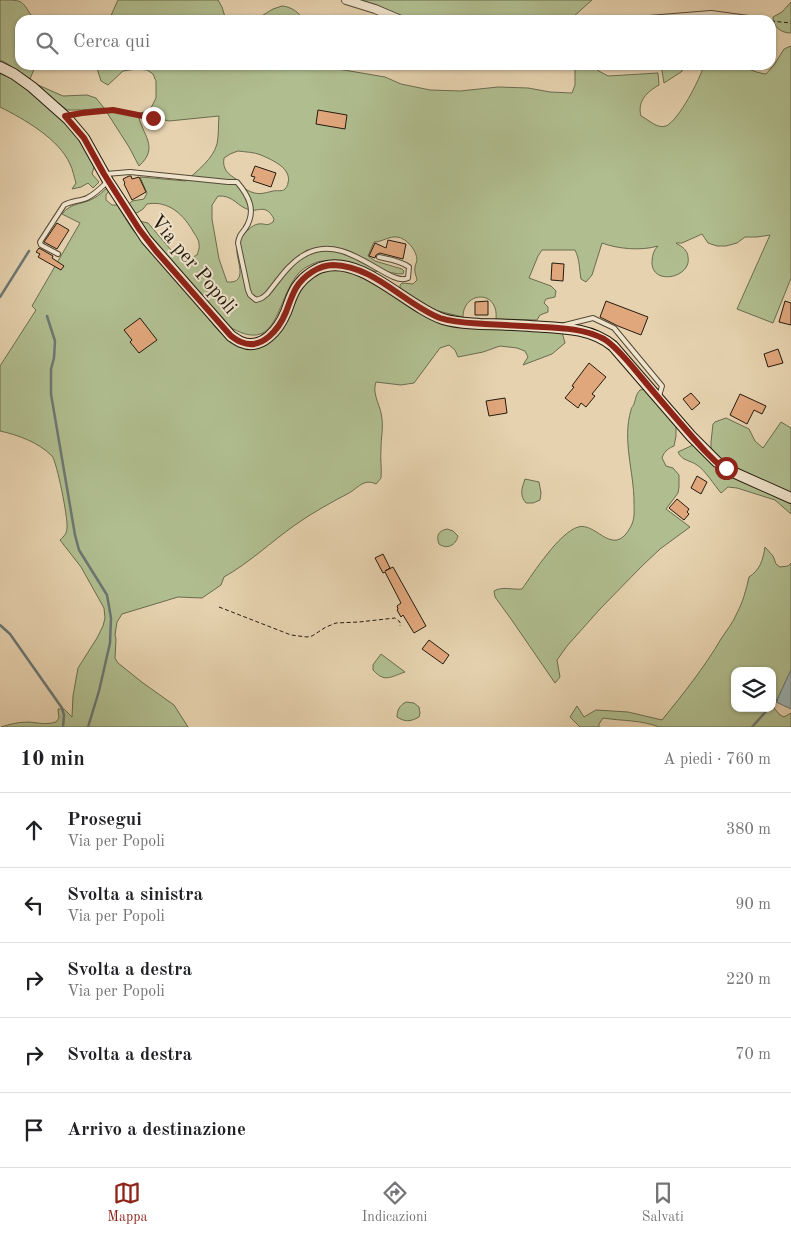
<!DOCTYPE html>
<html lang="it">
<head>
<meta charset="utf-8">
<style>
	body { margin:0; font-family:"Old Standard TT",serif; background:#f6f6f6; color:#202124 }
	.controls { position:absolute; right:15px; bottom:15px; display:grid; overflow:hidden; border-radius:10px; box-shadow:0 1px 4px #0004 }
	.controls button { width:45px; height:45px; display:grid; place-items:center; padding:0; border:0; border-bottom:1px solid #e0e0e0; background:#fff; color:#202124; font:25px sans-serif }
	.stop { position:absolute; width:15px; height:15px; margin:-11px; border:4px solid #8f2418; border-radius:50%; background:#fff }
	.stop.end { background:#8f2418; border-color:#fff; box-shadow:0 1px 5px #0008 }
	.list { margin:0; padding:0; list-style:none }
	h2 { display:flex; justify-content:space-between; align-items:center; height:65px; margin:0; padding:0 20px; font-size:21px }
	h2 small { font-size:16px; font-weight:400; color:#757577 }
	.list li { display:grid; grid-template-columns:32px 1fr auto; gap:15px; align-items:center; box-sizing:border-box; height:75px; padding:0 20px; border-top:1px solid #e0e0e0 }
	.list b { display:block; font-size:19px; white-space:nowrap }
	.list p { margin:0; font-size:16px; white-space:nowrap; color:#757577 }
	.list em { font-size:16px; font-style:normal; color:#757577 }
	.icon { flex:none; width:28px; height:28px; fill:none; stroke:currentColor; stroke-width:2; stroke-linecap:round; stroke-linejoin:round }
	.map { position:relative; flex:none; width:791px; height:727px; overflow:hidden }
	.search { position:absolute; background:#fff; box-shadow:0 1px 4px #0004; left:15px; right:15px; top:15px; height:55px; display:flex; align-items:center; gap:12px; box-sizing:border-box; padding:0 18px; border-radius:15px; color:#757577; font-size:19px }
	.sheet { height:440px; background:#fff }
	nav { display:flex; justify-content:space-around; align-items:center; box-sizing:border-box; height:70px; border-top:1px solid #e0e0e0; background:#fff; font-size:14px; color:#757577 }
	nav a { display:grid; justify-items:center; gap:2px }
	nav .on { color:#8f2418 }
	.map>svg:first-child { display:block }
	.green { fill:#b0bd8f; stroke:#6a6c4e; fill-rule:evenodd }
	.water { fill:#9ab5b6; stroke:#6b7773 }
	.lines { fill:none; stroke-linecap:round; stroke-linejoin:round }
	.stream { stroke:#6b7773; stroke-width:2.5 }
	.building { fill:#e0a67c; stroke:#241b0e }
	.lane-casing { stroke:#544936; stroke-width:6 }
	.street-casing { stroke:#544936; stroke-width:10 }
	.secondary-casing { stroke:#241b0e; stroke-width:12 }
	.path { stroke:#241b0e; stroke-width:1; stroke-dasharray:4 2.5; stroke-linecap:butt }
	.lane { stroke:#efe2cb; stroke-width:4 }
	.street { stroke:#efe2cb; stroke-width:8 }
	.secondary { stroke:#efe2cb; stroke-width:10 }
	.route { stroke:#8f2418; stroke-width:6 }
	.labels { text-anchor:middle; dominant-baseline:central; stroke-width:4; stroke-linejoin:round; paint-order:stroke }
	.street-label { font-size:20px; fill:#241b0e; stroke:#efe2cb }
</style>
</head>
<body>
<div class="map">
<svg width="791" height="727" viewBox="0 0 791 727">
	<rect width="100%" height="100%" fill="#e6d2af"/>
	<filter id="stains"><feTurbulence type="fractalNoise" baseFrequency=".004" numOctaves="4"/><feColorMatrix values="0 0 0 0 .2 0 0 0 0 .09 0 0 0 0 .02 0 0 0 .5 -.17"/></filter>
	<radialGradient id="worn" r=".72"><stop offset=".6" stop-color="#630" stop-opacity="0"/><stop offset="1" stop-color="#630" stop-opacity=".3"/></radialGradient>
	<!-- green -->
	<g class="green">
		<path d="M0 0C25 0 21 0 34 20H20V65H36L29 81 63 96 87 95 96 98 104 108 138 114 147 111 152 106 156 98V81L153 74 147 70 137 69 123 71 108 85 101 81 96 65H295V67L338 69 385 77 401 84 430 90 460 91 498 87 528 88 550 92 572 93 575 85V65H595L597 70 608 76 658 73 659 85C647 92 637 101 641 116 649 120 657 129 666 126 679 120 700 79 704 65H743C749 70 758 73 766 74L774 65 784 49 791 46V278L773 323 737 309 770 235 757 237H745L737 243 726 246H717L708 243 702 234 682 243H676C678 245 680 245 682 247 685 249 688 253 688 257 692 277 654 286 652 264 652 257 653 251 658 246 641 251 618 249 602 243L592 275 586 282 581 279C579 268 580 260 575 250H542L538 256 529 278 551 286 556 291 555 297 546 299 544 303 548 307V312L540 315 537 320 496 319C499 289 463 291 463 317L434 310 426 306 400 289V285L402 283 413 284 417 280C417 277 415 275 415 272 414 268 416 264 417 260 417 251 407 238 397 237 389 236 382 242 374 242L368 256 375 261 402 269 404 271 403 274C397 274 393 273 388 272 383 271 378 272 373 271 367 270 361 267 355 265 344 262 328 259 317 262 310 265 303 268 298 274 275 301 279 357 228 326L135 220 148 223 171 250 183 257 191 258 197 255C198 252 200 247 199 244 199 240 196 236 194 233 184 215 169 200 147 204L143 209 137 213C132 212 130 208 129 204L132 201 144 199 147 193 140 177 186 181C197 171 213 159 217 144 219 135 218 126 219 116L169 121 138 114C142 135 160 147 139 166L129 147 104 108 81 110H67L8 64 0 60ZM238 151C245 152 254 152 261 155 272 160 292 168 288 183 288 185 286 188 285 189 282 192 277 190 273 191 264 193 258 196 247 190 243 187 241 182 236 179 228 174 222 169 224 158L230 154ZM218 196C234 195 237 207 250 210 256 211 261 208 266 210 270 212 272 215 274 219L273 222C266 227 266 223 258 224 252 225 246 232 242 236 240 239 237 244 237 247 235 259 250 284 227 282L219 259 212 219V205Z"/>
		<polygon points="118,0 218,0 222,7 226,20 109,20"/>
		<polygon points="360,0 592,0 573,17 562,20 410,20 377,5"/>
		<path d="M791 2V33C781 33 773 27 773 17L782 12Z"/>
		<path d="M282 6C292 7 298 12 304 20H255L273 9Z"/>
		<polygon points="661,65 687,65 681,72 664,83"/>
		<path d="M0 69 18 81 67 123 91 157 94 167 92 174 99 182 93 188 88 183 81 187 72 189 76 183C74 177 73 170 70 164 59 139 24 119 0 107Z"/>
		<path d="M107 188 109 191 106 195V200L112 205H117L132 229 193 299 216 328 233 342 265 344 297 290 307 283 319 271 350 269 437 320 562 332 565 343 552 354 523 365 528 357 525 351 517 348 500 346 483 352 458 357 455 350 449 345 440 348 414 383 401 385 376 382C372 393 379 403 381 413 384 426 381 437 381 449 380 459 382 468 381 478L376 484C364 478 358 488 349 493 330 503 312 513 295 525 271 542 249 563 224 577L221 585 202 598 178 597 122 614 117 622 115 635 116 639 115 658 118 663 143 683 174 705 188 727H1C10 724 19 722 29 722 39 723 46 725 56 722L59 718 58 709H64L72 717 73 696 78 668 97 638 103 626 105 618 104 608 81 567 60 540C64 536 67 534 67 527 68 518 57 462 52 456 38 442 18 435 0 431V366L36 310 32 306 80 223 62 214C71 202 83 205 94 198 99 196 103 191 107 188Z"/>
		<path d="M646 389 676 424V436L674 446C667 449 664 452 662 458L666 466 673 468 679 475V487L678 493 666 509 690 527 660 549 642 566 600 609 567 646 557 660 560 677 555 683 511 619 495 597 494 591C502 586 513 590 522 589 534 572 559 533 578 527 595 522 610 553 626 534 628 531 631 527 632 524 635 517 634 509 634 502 634 472 622 440 631 410 632 406 632 408 634 404 636 398 636 394 640 390Z"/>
		<polygon points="726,418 749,429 755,441 763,448 781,422 791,428 791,495 724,462 715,453 711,448 711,442 713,424 715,422"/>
		<path d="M693 445 708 460 723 470 791 502V514L775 500 737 488 728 487 721 493C715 486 705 470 697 465 690 460 682 461 678 452Z"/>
		<path d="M525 479 539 482 541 493 540 500 533 503H526C519 495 522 488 525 479Z"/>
		<path d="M447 529 453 531 458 536C456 545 447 550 439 544 436 536 438 531 447 529Z"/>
		<path d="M765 547 773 556 776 564 780 567 788 566 791 563V670L776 702 774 708 780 715 784 717 791 713V727H659C642 720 622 721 603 718L599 724V727H580L570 717 577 706 584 717 596 710 628 712 662 720C683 694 704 668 721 639 726 631 733 623 737 613 743 602 746 590 749 577 760 570 763 560 765 547ZM735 671H772V708H735Z"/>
		<path d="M381 654 405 672C390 677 385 683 373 670V665L375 662Z"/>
		<path d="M406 702 414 703 419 707 420 713 419 717C410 722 405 722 397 717 397 710 400 705 406 702Z"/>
	</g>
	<!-- water -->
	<polygon class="water" points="791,670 791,709 776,702"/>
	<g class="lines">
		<!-- stream -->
		<g class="stream">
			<polyline points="0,297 29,251"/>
			<polyline points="47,316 55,341 54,358 51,369 51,394 75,535 79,550 107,595 111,618 110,643 99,691 88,727"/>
			<polyline points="0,625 10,634 62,708 64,715 63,727"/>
			<polyline points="772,705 777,700"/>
			<polyline points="752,727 769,708"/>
		</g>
	</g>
	<!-- building -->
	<g class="building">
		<polygon points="318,110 347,115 345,129 316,124"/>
		<polygon points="255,166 276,173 271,187 253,181 255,177 251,176"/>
		<polygon points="129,176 131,176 132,179 139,177 146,192 132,200 124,184 125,183 123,179"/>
		<polygon points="57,223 69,230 57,249 44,242"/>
		<polygon points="388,240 406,244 403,259 380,253 376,255 375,258 369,256 375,243 386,248"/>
		<polygon points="39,248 53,256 52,258 64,266 61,270 38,257 40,254 36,252"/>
		<polygon points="552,263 564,264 563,281 551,280"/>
		<polygon points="488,301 488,315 475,315 475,302"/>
		<polygon points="606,301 648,317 641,335 618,326 600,317"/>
		<polygon points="785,301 791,303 791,325 779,322"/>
		<polygon points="140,318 157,340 139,353 130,342 132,340 124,330"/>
		<polygon points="778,349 783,363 768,367 764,354"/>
		<polygon points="589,363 606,377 592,394 595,396 586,407 581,403 578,408 565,398 574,387 572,386 574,383"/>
		<polygon points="691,393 700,403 692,410 683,399"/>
		<polygon points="740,394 766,406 762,414 754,410 747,424 730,415"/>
		<polygon points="505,398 507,413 489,416 486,401"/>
		<polygon points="697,476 707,482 701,494 691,488"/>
		<polygon points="677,499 689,509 687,512 689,514 684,520 669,508"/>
		<polygon points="383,554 390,568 385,571 393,567 426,626 414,633 403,615 401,617 397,610 398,609 397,606 401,603 385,572 383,573 375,558"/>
		<polygon points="429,640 449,655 443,664 422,649"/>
	</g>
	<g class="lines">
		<!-- lane casing -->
		<g class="lane-casing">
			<g id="lane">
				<path d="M106 174 130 172 228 182H237C249 196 257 211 245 229 241 234 239 236 238 243L248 290 250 295 256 300 262 298 267 294C278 281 288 264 304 255 345 230 389 288 408 278L409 267C401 261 389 259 379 257"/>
				<path d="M58 254 41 245 40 242 64 205C71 201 80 201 87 198 95 194 101 188 106 183"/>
				<polyline points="565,325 593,318 614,328 662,386 659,396"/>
			</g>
		</g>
		<!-- street casing -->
		<g class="street-casing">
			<g id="street">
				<polyline points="346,0 375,9 401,20"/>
				<polyline points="649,20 711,15 748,20"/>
			</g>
		</g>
		<!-- secondary casing -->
		<g class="secondary-casing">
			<path id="secondary" d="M0 67 14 74 32 87 68 119 84 138 108 181 146 239 231 336C234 338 238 341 241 342 262 351 279 329 286 312 290 302 292 292 299 284 304 277 315 269 323 267 362 255 407 307 443 319 455 323 468 323 480 324 497 324 513 325 530 326 559 328 590 327 613 346L691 436 717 462 735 473 791 498"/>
		</g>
		<!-- path -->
		<g class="path">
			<polyline points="771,21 791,23"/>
			<polyline points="76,114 113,110 159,120"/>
			<polyline points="219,607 291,635 307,637 312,636 326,627 336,623 359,622 395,618 400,622 400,626"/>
		</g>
		<!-- lane -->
		<use href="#lane" class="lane"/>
		<!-- street -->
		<use href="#street" class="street"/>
		<!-- secondary -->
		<use href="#secondary" class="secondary"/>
	</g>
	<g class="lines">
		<!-- route -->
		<path class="route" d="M153 118 113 110 82 113 65 116 84 138 104 174 139 229 156 251 231 336C234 338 238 341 241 342 262 351 279 329 286 312 289 304 292 295 296 288 303 276 319 265 333 265 375 266 404 304 440 318 455 323 470 323 485 324 504 325 523 326 542 327 563 328 585 329 604 339 617 347 631 365 641 377 662 402 683 427 705 451L716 462 726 468"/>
	</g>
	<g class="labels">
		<!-- street labels -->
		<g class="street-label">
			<text transform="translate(193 265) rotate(50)">Via per Popoli</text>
		</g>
	</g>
	<rect width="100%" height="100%" filter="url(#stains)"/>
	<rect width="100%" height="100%" fill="url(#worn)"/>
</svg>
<div class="controls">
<button><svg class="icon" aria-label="layers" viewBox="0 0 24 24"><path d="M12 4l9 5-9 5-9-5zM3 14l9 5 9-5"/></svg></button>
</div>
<div class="stop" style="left:726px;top:468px"></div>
<div class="stop end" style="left:153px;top:118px"></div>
<div class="search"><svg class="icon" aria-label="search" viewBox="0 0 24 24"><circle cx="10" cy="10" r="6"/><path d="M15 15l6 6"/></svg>Cerca qui</div>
</div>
<section class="sheet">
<h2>10 min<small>A piedi · 760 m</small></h2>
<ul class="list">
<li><svg class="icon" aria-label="ahead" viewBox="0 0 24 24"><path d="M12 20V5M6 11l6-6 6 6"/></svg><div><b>Prosegui</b><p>Via per Popoli</p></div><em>380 m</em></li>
<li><svg class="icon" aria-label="left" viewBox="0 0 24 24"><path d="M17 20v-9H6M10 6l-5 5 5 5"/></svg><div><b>Svolta a sinistra</b><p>Via per Popoli</p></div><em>90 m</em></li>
<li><svg class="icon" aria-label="right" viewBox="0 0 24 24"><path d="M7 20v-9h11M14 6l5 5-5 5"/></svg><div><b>Svolta a destra</b><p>Via per Popoli</p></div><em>220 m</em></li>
<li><svg class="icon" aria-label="right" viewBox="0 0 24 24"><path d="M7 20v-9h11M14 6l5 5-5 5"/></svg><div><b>Svolta a destra</b></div><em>70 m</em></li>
<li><svg class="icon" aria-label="arrive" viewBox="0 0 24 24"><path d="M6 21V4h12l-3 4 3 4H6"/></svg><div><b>Arrivo a destinazione</b></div></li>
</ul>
</section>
<nav>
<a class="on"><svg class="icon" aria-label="map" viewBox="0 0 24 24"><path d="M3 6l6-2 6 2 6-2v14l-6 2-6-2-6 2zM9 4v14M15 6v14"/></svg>Mappa</a>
<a><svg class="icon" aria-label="directions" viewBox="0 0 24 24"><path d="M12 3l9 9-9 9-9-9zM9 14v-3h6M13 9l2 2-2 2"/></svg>Indicazioni</a>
<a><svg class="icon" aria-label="saved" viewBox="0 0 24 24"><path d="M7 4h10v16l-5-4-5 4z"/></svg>Salvati</a>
</nav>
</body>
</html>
